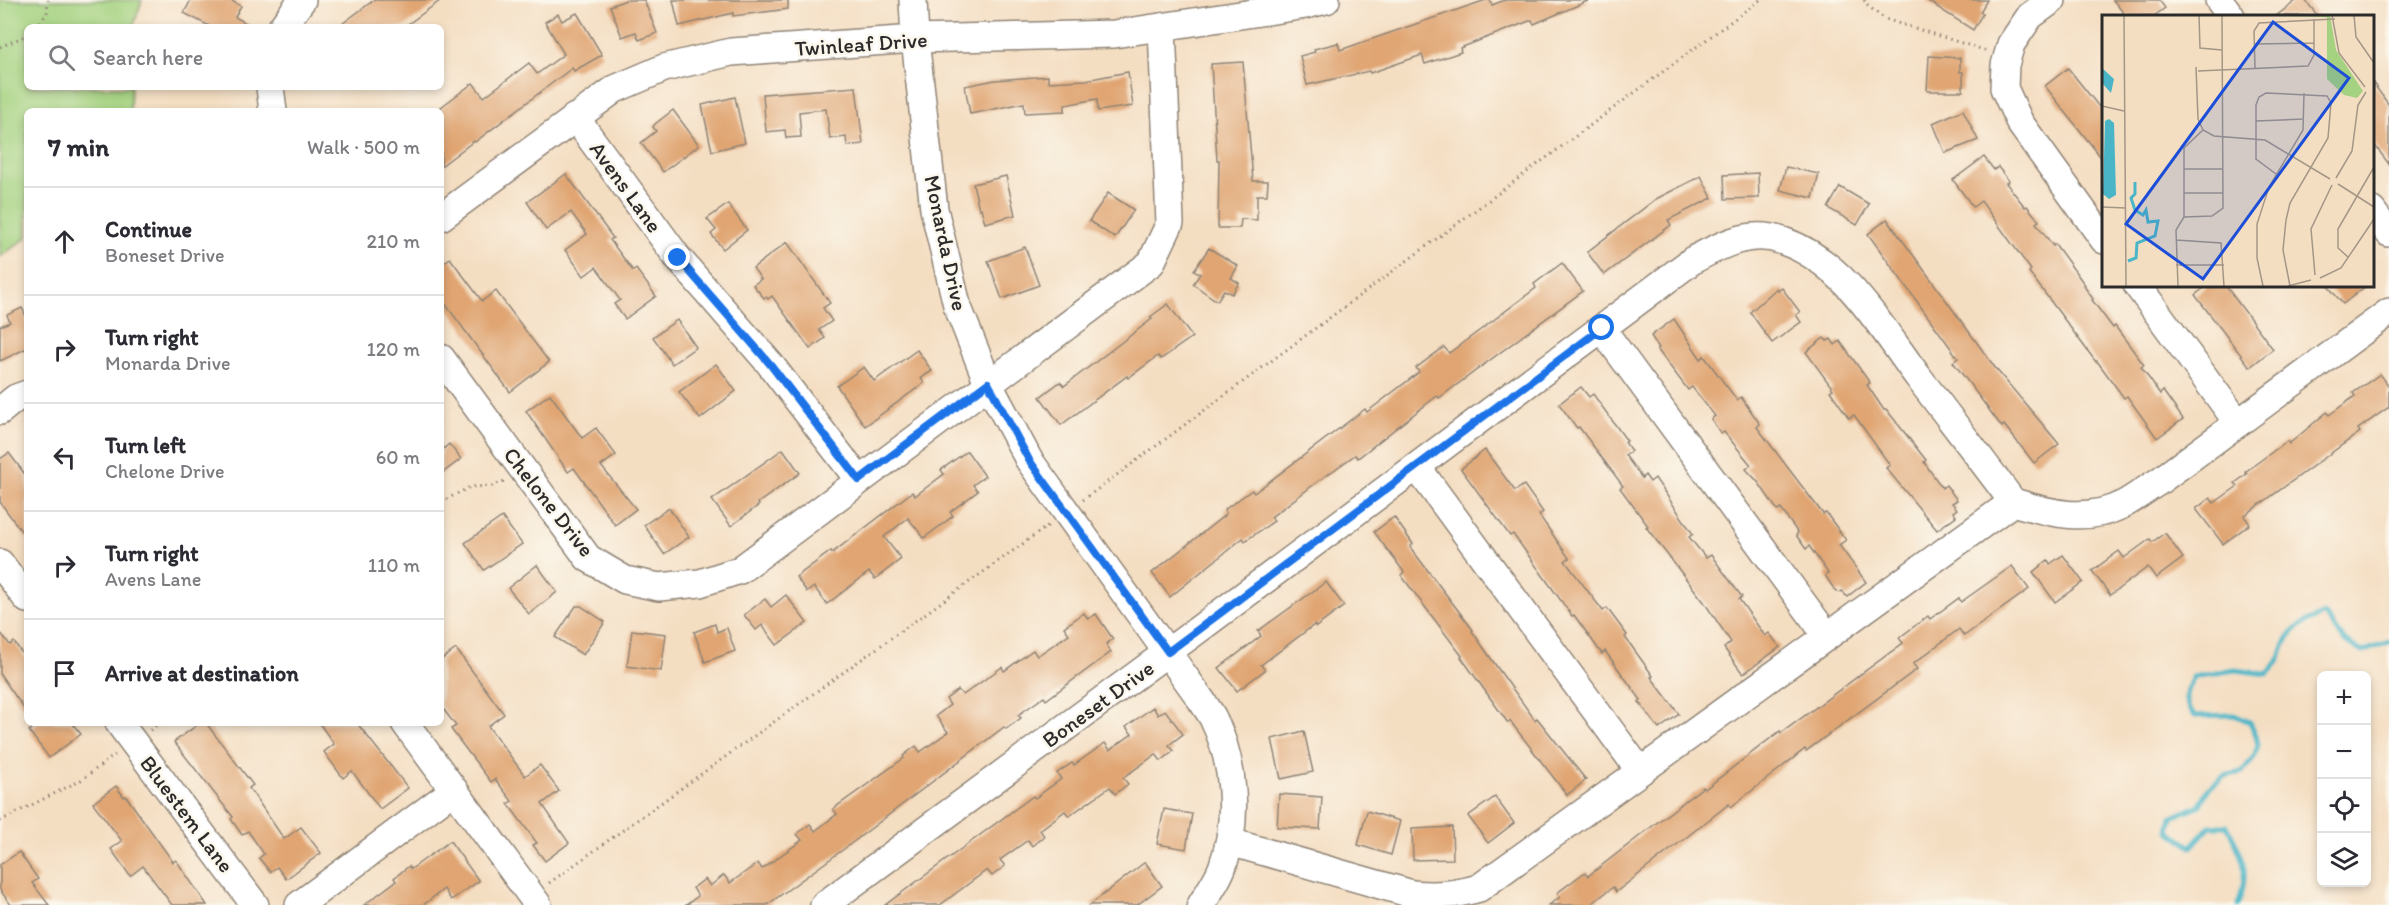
<!DOCTYPE html>
<html lang="en">
<head>
<meta charset="utf-8">
<style>
	body { margin:0; font-family:Itim,sans-serif; background:#f7f7f7; color:#2b2b33 }
	.controls { position:absolute; right:18px; bottom:18px; display:grid; overflow:hidden; border-radius:9px; box-shadow:0 3px 9px #0003 }
	.controls button { width:54px; height:54px; display:grid; place-items:center; padding:0; border:0; border-bottom:2px solid #e1e1e2; background:#fff; color:#2b2b33; font:30px sans-serif }
	.stop { position:absolute; width:18px; height:18px; margin:-14px; border:4px solid #1a73e8; border-radius:50%; background:#fff }
	.stop.end { background:#1a73e8; border-color:#fff; box-shadow:0 2px 6px #0008 }
	.list { margin:0; padding:0; list-style:none }
	h2 { display:flex; justify-content:space-between; align-items:center; height:78px; margin:0; padding:0 24px; font-size:26px }
	h2 small { font-size:20px; font-weight:400; color:#7c7c81 }
	.list li { display:grid; grid-template-columns:39px 1fr auto; gap:18px; align-items:center; box-sizing:border-box; height:108px; padding:0 24px; border-top:2px solid #e1e1e2 }
	.list b { display:block; font-size:22px; white-space:nowrap }
	.list p { margin:0; font-size:20px; white-space:nowrap; color:#7c7c81 }
	.list em { font-size:20px; font-style:normal; color:#7c7c81 }
	.icon { flex:none; width:33px; height:33px; fill:none; stroke:currentColor; stroke-width:2; stroke-linecap:round; stroke-linejoin:round }
	.map { position:relative; flex:none; width:2389px; height:905px; overflow:hidden }
	.search { position:absolute; background:#fff; box-shadow:0 3px 9px #0003; left:24px; top:24px; width:420px; height:66px; display:flex; align-items:center; gap:15px; box-sizing:border-box; padding:0 21px; border-radius:9px; color:#7c7c81; font-size:22px }
	.panel { position:absolute; background:#fff; box-shadow:0 3px 9px #0003; left:24px; top:108px; width:420px; height:618px; border-radius:9px }
	.map>svg:first-child { display:block }
	.park { fill:#a4d280; stroke:#687e56; stroke-width:1.5 }
	.lines { fill:none; stroke-linecap:round; stroke-linejoin:round }
	.stream { stroke:#4ab5c7; stroke-width:5 }
	.building { fill:#e0a572 }
	.minor-casing { stroke:#908476; stroke-width:30 }
	.path { stroke:#908476; stroke-width:3; stroke-dasharray:1.5 4.5; stroke-linecap:butt }
	.minor { stroke:#fff; stroke-width:27 }
	.route { stroke:#1a73e8; stroke-width:8 }
	.labels { text-anchor:middle; dominant-baseline:central; stroke-width:5; stroke-linejoin:round; paint-order:stroke }
	.street-label { font-size:22px; fill:#2b2b2b; stroke:#fbf7ec }
	.inset-river { fill:none; stroke:#4ab5c7; stroke-width:3 }
	.inset-road { fill:none; stroke:#a49686; stroke-width:1.5 }
	.view { fill:#1d4ed8; fill-opacity:0.15; stroke:#1d4ed8; stroke-width:3 }
	.inset-edge { fill:none; stroke:#2b2b2b; stroke-width:3 }
</style>
</head>
<body>
<div class="map">
<svg width="2389" height="905" viewBox="0 0 2389 905">
	<rect width="100%" height="100%" fill="#fbf7ec"/>
	<filter id="ink" filterUnits="userSpaceOnUse"><feTurbulence type="fractalNoise" baseFrequency=".0167" numOctaves="2"/><feDisplacementMap in="SourceGraphic" scale="12" xChannelSelector="R" yChannelSelector="G"/><feConvolveMatrix kernelMatrix="1 2 1 2 8 2 1 2 1" color-interpolation-filters="sRGB"/></filter>
	<filter id="wash" filterUnits="userSpaceOnUse"><feTurbulence type="fractalNoise" baseFrequency=".008" numOctaves="4" result="noise"/><feDisplacementMap in="SourceGraphic" scale="24" xChannelSelector="R" yChannelSelector="G"/><feGaussianBlur stdDeviation="1.35" result="paint"/><feColorMatrix in="noise" values="0 0 0 0 0 0 0 0 0 0 0 0 0 0 0 0 0 1.4 0 .05"/><feComposite in="paint" operator="in"/></filter>
	<g filter="url(#wash)">
		<rect width="100%" height="100%" fill="#f4dec2"/>
		<!-- park -->
		<polygon class="park" points="0,0 142,0 133,27 27,27 27,87 131,87 130,111 27,111 27,237 0,257"/>
		<g class="lines">
			<!-- stream -->
			<path class="stream" d="M2238 905C2250 871 2244 857 2227 826H2210L2191 847 2169 831 2172 817 2200 805 2208 789 2224 776 2242 772 2254 757 2258 745 2256 735 2250 722 2234 715 2195 716C2182 700 2184 695 2193 677L2235 670 2267 674C2282 659 2278 660 2286 642 2292 627 2310 620 2324 614L2345 641 2362 652 2389 642"/>
		</g>
		<g id="blocks">
			<!-- building -->
			<g class="building">
				<polygon points="191,0 230,0 241,6 235,17 253,27 211,27 184,13"/>
				<polygon points="374,0 441,0 404,27 338,27"/>
				<polygon points="626,0 644,0 657,33 639,40 636,32 622,37 610,6"/>
				<polygon points="673,0 788,0 788,9 733,16 733,13 679,26"/>
				<polygon points="1486,0 1490,0 1492,5 1505,0 1590,0 1534,24 1532,20 1460,48 1461,52 1425,64 1422,55 1370,73 1369,71 1307,85 1300,56 1315,52 1314,49 1338,43 1340,50"/>
				<polygon points="1926,0 1987,0 1980,12 1983,13 1973,30"/>
				<polygon points="2113,0 2159,0 2165,8 2154,16 2126,16"/>
				<polygon points="2297,0 2305,0 2318,16 2276,16"/>
				<polygon points="577,13 602,55 574,71 572,68 475,142 474,141 441,166 441,107 473,83 484,97 529,63 537,74 564,54 545,22 558,14 562,21"/>
				<polygon points="1929,56 1960,58 1960,72 1963,72 1963,91 1927,91"/>
				<polygon points="1243,62 1253,181 1268,181 1267,195 1257,195 1257,220 1241,219 1240,228 1218,228 1219,160 1217,160 1211,64"/>
				<polygon points="2068,68 2104,113 2104,161 2045,86"/>
				<polygon points="1128,72 1133,106 1098,111 1097,99 1065,105 1065,111 1025,113 1024,103 970,114 965,86 995,80 1048,76 1048,82 1086,80"/>
				<polygon points="2373,83 2389,105 2389,164 2373,143"/>
				<polygon points="856,87 863,144 847,146 846,137 830,139 826,109 799,112 801,137 786,138 785,130 766,132 763,94"/>
				<polygon points="735,97 745,143 712,151 702,105"/>
				<polygon points="673,110 699,145 663,172 641,143 656,131 653,127 655,124"/>
				<polygon points="1963,110 1978,140 1945,153 1933,123"/>
				<polygon points="1984,157 1994,170 1998,167 2009,181 2006,183 2025,207 2027,206 2039,221 2036,223 2053,246 2055,244 2085,285 2084,286 2093,299 2092,300 2113,328 2115,326 2144,365 2141,367 2160,394 2163,391 2183,419 2157,438 2127,396 2124,398 2097,361 2096,362 2029,272 2031,270 1981,201 1973,207 1953,180"/>
				<polygon points="1786,167 1819,174 1813,198 1780,190"/>
				<polygon points="1758,173 1759,198 1725,199 1724,175"/>
				<polygon points="566,174 613,238 610,240 633,271 636,269 656,296 625,319 614,304 620,300 596,267 584,276 565,250 587,234 571,212 546,230 527,202"/>
				<polygon points="1006,176 1015,215 985,223 981,208 979,209 973,184"/>
				<polygon points="1701,176 1712,198 1668,220 1671,225 1604,275 1587,252 1656,199"/>
				<polygon points="1840,187 1869,204 1857,225 1828,208"/>
				<polygon points="1108,193 1134,210 1115,238 1089,221"/>
				<polygon points="728,204 747,230 723,249 711,234 716,230 707,219"/>
				<polygon points="1887,219 1996,369 2059,444 2034,463 2004,425 2002,427 1953,362 1958,358 1868,234"/>
				<polygon points="787,242 830,303 823,308 832,321 819,330 825,338 810,349 772,296 768,299 766,297 764,298 753,285 761,279 753,268"/>
				<polygon points="1025,247 1039,285 1002,299 988,261"/>
				<polygon points="1209,248 1238,266 1231,278 1239,283 1232,294 1224,290 1217,301 1193,284 1200,274 1194,270"/>
				<polygon points="450,258 482,301 496,291 549,362 510,392 441,298 441,265"/>
				<polygon points="1562,263 1583,291 1439,398 1437,396 1358,458 1355,455 1320,480 1271,517 1274,521 1245,541 1243,538 1170,597 1152,573 1226,514 1224,510 1252,490 1254,493 1365,409 1367,412 1419,372 1416,368 1444,347 1449,353 1487,325 1536,288 1534,284"/>
				<polygon points="2208,285 2225,285 2273,349 2250,367 2195,295"/>
				<polygon points="2327,285 2367,285 2343,304"/>
				<polygon points="1777,288 1778,291 1782,288 1800,312 1796,315 1801,322 1772,343 1750,312"/>
				<polygon points="1168,304 1192,337 1161,359 1158,356 1128,378 1127,376 1061,425 1040,397 1060,382 1064,386 1152,319 1150,317"/>
				<polygon points="22,308 27,318 27,348 0,361 0,326 10,322 7,315"/>
				<polygon points="1674,319 1701,359 1704,356 1737,400 1741,397 1760,424 1757,427 1823,514 1826,513 1846,540 1839,545 1866,582 1847,597 1842,591 1839,593 1834,589 1825,575 1828,573 1809,546 1806,549 1796,535 1798,533 1781,509 1778,511 1758,482 1746,469 1751,465 1724,432 1721,434 1711,419 1715,416 1692,387 1688,390 1657,349 1659,348 1651,336"/>
				<polygon points="677,320 696,347 672,364 653,337"/>
				<polygon points="1824,338 1827,341 1831,339 1835,345 1840,341 1870,383 1867,385 1884,410 1886,409 1926,460 1924,462 1942,488 1946,485 1957,500 1952,503 1957,509 1953,512 1956,516 1937,530 1886,468 1890,465 1854,415 1849,418 1830,391 1833,389 1806,352"/>
				<polygon points="917,350 932,371 921,378 924,383 865,426 837,386 864,367 874,381"/>
				<polygon points="716,364 736,391 700,419 679,392"/>
				<polygon points="2380,374 2389,386 2389,407 2358,429 2360,432 2244,516 2250,524 2223,544 2196,509 2210,498 2214,503 2238,486 2235,483 2247,474 2245,472 2287,441 2289,444 2327,412 2329,415 2355,396 2353,393"/>
				<polygon points="1581,387 1589,397 1593,394 1627,441 1625,442 1631,451 1625,455 1642,478 1645,475 1650,482 1655,478 1693,534 1689,537 1706,558 1711,555 1742,597 1739,599 1765,636 1769,633 1780,647 1743,674 1724,648 1731,642 1704,602 1646,527 1648,526 1620,488 1623,486 1579,427 1577,428 1559,404"/>
				<polygon points="550,394 582,438 596,428 616,455 601,466 636,509 615,525 574,468 568,472 526,411"/>
				<polygon points="449,444 461,459 441,474 441,451"/>
				<polygon points="783,449 800,473 758,503 759,505 731,526 712,500"/>
				<polygon points="1485,450 1515,491 1524,485 1543,512 1539,515 1569,558 1565,561 1603,611 1607,608 1627,635 1625,637 1653,676 1651,677 1679,714 1659,729 1639,702 1641,700 1605,651 1602,654 1574,615 1572,616 1513,534 1510,536 1461,469"/>
				<polygon points="967,451 985,476 973,485 978,491 950,512 953,516 924,538 908,518 884,537 901,559 875,579 869,572 827,604 814,587 807,592 796,577 831,551 832,553 912,492 915,496 944,474 941,470"/>
				<polygon points="9,453 27,477 27,539 0,502 0,459"/>
				<polygon points="669,508 689,537 664,554 644,525"/>
				<polygon points="502,517 522,544 484,570 465,543"/>
				<polygon points="1394,517 1413,544 1410,547 1473,630 1472,631 1499,670 1535,720 1537,718 1586,780 1567,795 1510,721 1508,723 1461,657 1462,656 1401,575 1404,572 1374,532"/>
				<polygon points="2165,533 2183,558 2156,578 2148,567 2110,595 2092,571 2119,551 2124,558 2150,539 2152,542"/>
				<polygon points="2063,555 2083,582 2055,602 2033,572 2048,560 2050,564"/>
				<polygon points="537,565 557,592 529,614 508,588"/>
				<polygon points="2012,566 2029,589 1964,636 1959,629 1913,664 1917,669 1806,751 1805,749 1731,807 1729,804 1616,892 1613,887 1590,905 1549,905 1560,897 1557,893 1585,872 1588,876 1703,787 1705,789 1780,731 1781,733 1903,643 1899,638 1928,616 1930,619 1959,598 1961,602"/>
				<polygon points="1326,582 1344,606 1316,627 1314,625 1261,665 1265,670 1237,691 1219,668 1261,636 1258,631"/>
				<polygon points="786,595 807,623 777,645 762,625 756,630 744,615 765,599 771,607"/>
				<polygon points="576,606 581,606 605,622 583,655 555,637"/>
				<polygon points="1084,613 1088,619 1096,614 1113,639 1106,644 1111,652 1046,700 1044,697 1018,715 1021,718 1006,729 1004,727 848,846 767,905 686,905 698,896 693,888 705,879 710,886 724,875 730,883 758,863 762,869 802,840 797,834 810,824 815,831 837,814 833,809 904,758 903,756 916,746 920,752 948,732 936,716 950,705 946,699 958,690 963,695 1002,667 1004,671 1033,650 1037,656 1069,634 1064,627"/>
				<polygon points="715,624 717,632 727,628 735,651 705,662 694,632"/>
				<polygon points="632,630 666,634 661,671 627,666"/>
				<polygon points="0,632 10,645 14,642 27,660 27,713 0,674"/>
				<polygon points="456,649 504,714 488,726 525,776 540,765 559,791 542,804 569,843 545,861 533,845 537,843 508,804 512,801 495,779 491,782 462,744 451,729 456,726 441,706 441,660"/>
				<polygon points="1153,707 1158,715 1165,710 1183,734 1169,745 1174,751 1161,761 1156,754 1123,778 1128,784 1115,794 1110,787 1069,816 1065,811 1040,830 1044,836 1032,846 1028,840 1000,860 1005,866 992,876 987,870 940,905 885,905 1033,796 1035,798 1061,779 1057,773 1072,763 1074,765 1105,743 1110,750 1132,734 1126,727"/>
				<polygon points="39,723 72,723 81,734 49,758 29,731"/>
				<polygon points="200,723 206,723 253,785 249,788 284,839 301,827 321,853 286,879 277,867 270,872 259,858 264,854 248,831 242,835 231,819 233,817 174,742"/>
				<polygon points="319,723 357,723 408,788 380,809 352,771 343,778 324,752 334,744"/>
				<polygon points="1304,731 1313,772 1281,779 1272,739"/>
				<polygon points="116,786 124,797 126,796 173,862 176,860 207,905 172,905 143,866 130,876 111,849 122,841 93,803"/>
				<polygon points="1279,794 1322,797 1320,829 1277,827"/>
				<polygon points="1495,797 1514,823 1488,843 1468,816"/>
				<polygon points="1164,809 1192,814 1186,849 1157,844"/>
				<polygon points="1367,811 1400,821 1391,855 1358,845"/>
				<polygon points="1452,827 1453,859 1413,860 1412,829"/>
				<polygon points="450,841 479,881 451,900 444,889 423,905 364,905 396,881 394,878 409,866 411,869"/>
				<polygon points="19,852 38,879 32,883 49,905 11,905 0,890 0,865"/>
				<polygon points="1145,862 1162,886 1137,905 1090,905"/>
			</g>
		</g>
	</g>
	<g filter="url(#ink)">
		<use href="#blocks" fill-opacity="0" stroke="#908476" stroke-width="1.5"/>
		<g class="lines">
			<!-- minor casing -->
			<g class="minor-casing">
				<g id="minor">
					<path d="M913 0 915 39 934 209 957 305 988 383 1029 460 1195 691C1201 700 1208 709 1213 718 1235 763 1239 822 1222 868 1217 881 1208 893 1201 905"/>
					<polyline points="2052,0 2030,16 2011,44 2005,65 2004,88 2020,123 2104,240"/>
					<polyline points="2219,0 2231,16"/>
					<polyline points="282,27 302,0"/>
					<polyline points="270,87 273,111"/>
					<polyline points="575,117 678,258 770,364 859,480"/>
					<polyline points="2372,211 2389,233"/>
					<polyline points="441,217 615,89 664,68 731,52 915,39 1114,34 1306,5 1326,0"/>
					<polyline points="2137,285 2238,423"/>
					<polyline points="1602,329 1827,636"/>
					<polyline points="441,358 588,558 625,580 659,587 700,583 740,570 1151,263 1170,223 1162,27"/>
					<polyline points="0,411 16,398 27,394"/>
					<polyline points="1417,467 1640,771"/>
					<polyline points="0,563 27,599"/>
					<polyline points="119,723 255,905"/>
					<polyline points="405,723 538,905"/>
					<path d="M1230 842 1412 894C1436 896 1455 895 1479 888L2013 502"/>
					<polyline points="299,905 454,790"/>
					<path d="M824 905 1195 632 1693 260C1721 245 1750 229 1783 241 1845 262 1882 329 1919 378 1950 419 1982 460 2013 502 2050 513 2085 523 2122 505 2134 499 2146 489 2158 482L2389 312"/>
				</g>
			</g>
			<!-- path -->
			<g class="path">
				<polyline points="1864,0 1868,6 1885,19 1987,51"/>
				<polyline points="36,27 47,13 48,0"/>
				<polyline points="0,47 27,35"/>
				<polyline points="1083,500 1760,0"/>
				<polyline points="441,502 470,487 492,486 504,481"/>
				<polyline points="150,730 159,723"/>
				<polyline points="0,821 81,780 115,755"/>
				<polyline points="549,883 1049,525"/>
			</g>
			<!-- minor -->
			<use href="#minor" class="minor"/>
		</g>
	</g>
	<g class="lines" filter="url(#ink)">
		<!-- route -->
		<polyline class="route" points="678,258 770,364 859,480 988,383 1029,460 1168,652 1602,328"/>
	</g>
	<g class="labels">
		<!-- street labels -->
		<g class="street-label">
			<text transform="translate(861 44) rotate(-4)">Twinleaf Drive</text>
			<text transform="translate(626 187) rotate(54)">Avens Lane</text>
			<text transform="translate(946 243) rotate(78)">Monarda Drive</text>
			<text transform="translate(549 502) rotate(52)">Chelone Drive</text>
			<text transform="translate(1098 704) rotate(-36)">Boneset Drive</text>
			<text transform="translate(187 814) rotate(53)">Bluestem Lane</text>
		</g>
	</g>
	<!-- overview -->
	<g transform="translate(2102 15)">
		<rect width="272" height="272" fill="#f4dec2"/>
		<path d="M135 0H228L234 35 261 76 255 83 242 80 225 64V2Z" fill="#a4d280"/>
		<path d="M0 53 12 64 9 78 0 68ZM7 104 12 108 14 180 7 184 1 179 3 106Z" fill="#4ab5c7"/>
		<path class="inset-river" d="M26 246 34 243 35 228 53 221 56 206 46 207 44 195 41 200 33 195 29 183 33 179V167"/>
		<path class="inset-road" d="M22 0 24 271M97 0 98 33 120 35M230 0 237 38 263 72M252 0 254 22 272 48M152 29 212 28M94 52 96 104 101 115 112 121 163 125 228 164M153 53 152 16 157 8 233 4M96 56 206 51 212 40V4M0 91 22 96M154 106 202 104M82 154H121M174 159 154 144V90L157 82 164 78 225 81 229 88 226 123 188 188 184 205 181 235 188 271M234 163 250 136 256 90 264 77M236 169 272 192M82 178H121M0 192 24 193M82 202 110 201 121 193 120 0M74 225 119 228 122 271M246 242 236 233V214L272 152M74 250H122M213 260 209 214 230 170M218 263 239 253 272 204M76 271 74 215 82 202V133L101 115M161 271 155 243V209L167 172 201 115 202 78M186 271 209 265"/>
		<path class="view" d="M171 7 247 63 101 264 24 209Z"/>
		<rect width="272" height="272" class="inset-edge"/>
	</g>
</svg>
<div class="controls">
<button>+</button>
<button>−</button>
<button><svg class="icon" aria-label="locate" viewBox="0 0 24 24"><circle cx="12" cy="12" r="6"/><path d="M12 2v4M12 18v4M2 12h4M18 12h4"/></svg></button>
<button><svg class="icon" aria-label="layers" viewBox="0 0 24 24"><path d="M12 4l9 5-9 5-9-5zM3 14l9 5 9-5"/></svg></button>
</div>
<div class="stop" style="left:1602px;top:328px"></div>
<div class="stop end" style="left:678px;top:258px"></div>
<div class="search"><svg class="icon" aria-label="search" viewBox="0 0 24 24"><circle cx="10" cy="10" r="6"/><path d="M15 15l6 6"/></svg>Search here</div>
<section class="panel">
<h2>7 min<small>Walk · 500 m</small></h2>
<ul class="list">
<li><svg class="icon" aria-label="ahead" viewBox="0 0 24 24"><path d="M12 20V5M6 11l6-6 6 6"/></svg><div><b>Continue</b><p>Boneset Drive</p></div><em>210 m</em></li>
<li><svg class="icon" aria-label="right" viewBox="0 0 24 24"><path d="M7 20v-9h11M14 6l5 5-5 5"/></svg><div><b>Turn right</b><p>Monarda Drive</p></div><em>120 m</em></li>
<li><svg class="icon" aria-label="left" viewBox="0 0 24 24"><path d="M17 20v-9H6M10 6l-5 5 5 5"/></svg><div><b>Turn left</b><p>Chelone Drive</p></div><em>60 m</em></li>
<li><svg class="icon" aria-label="right" viewBox="0 0 24 24"><path d="M7 20v-9h11M14 6l5 5-5 5"/></svg><div><b>Turn right</b><p>Avens Lane</p></div><em>110 m</em></li>
<li><svg class="icon" aria-label="arrive" viewBox="0 0 24 24"><path d="M6 21V4h12l-3 4 3 4H6"/></svg><div><b>Arrive at destination</b></div></li>
</ul>
</section>
</div>
</body>
</html>
